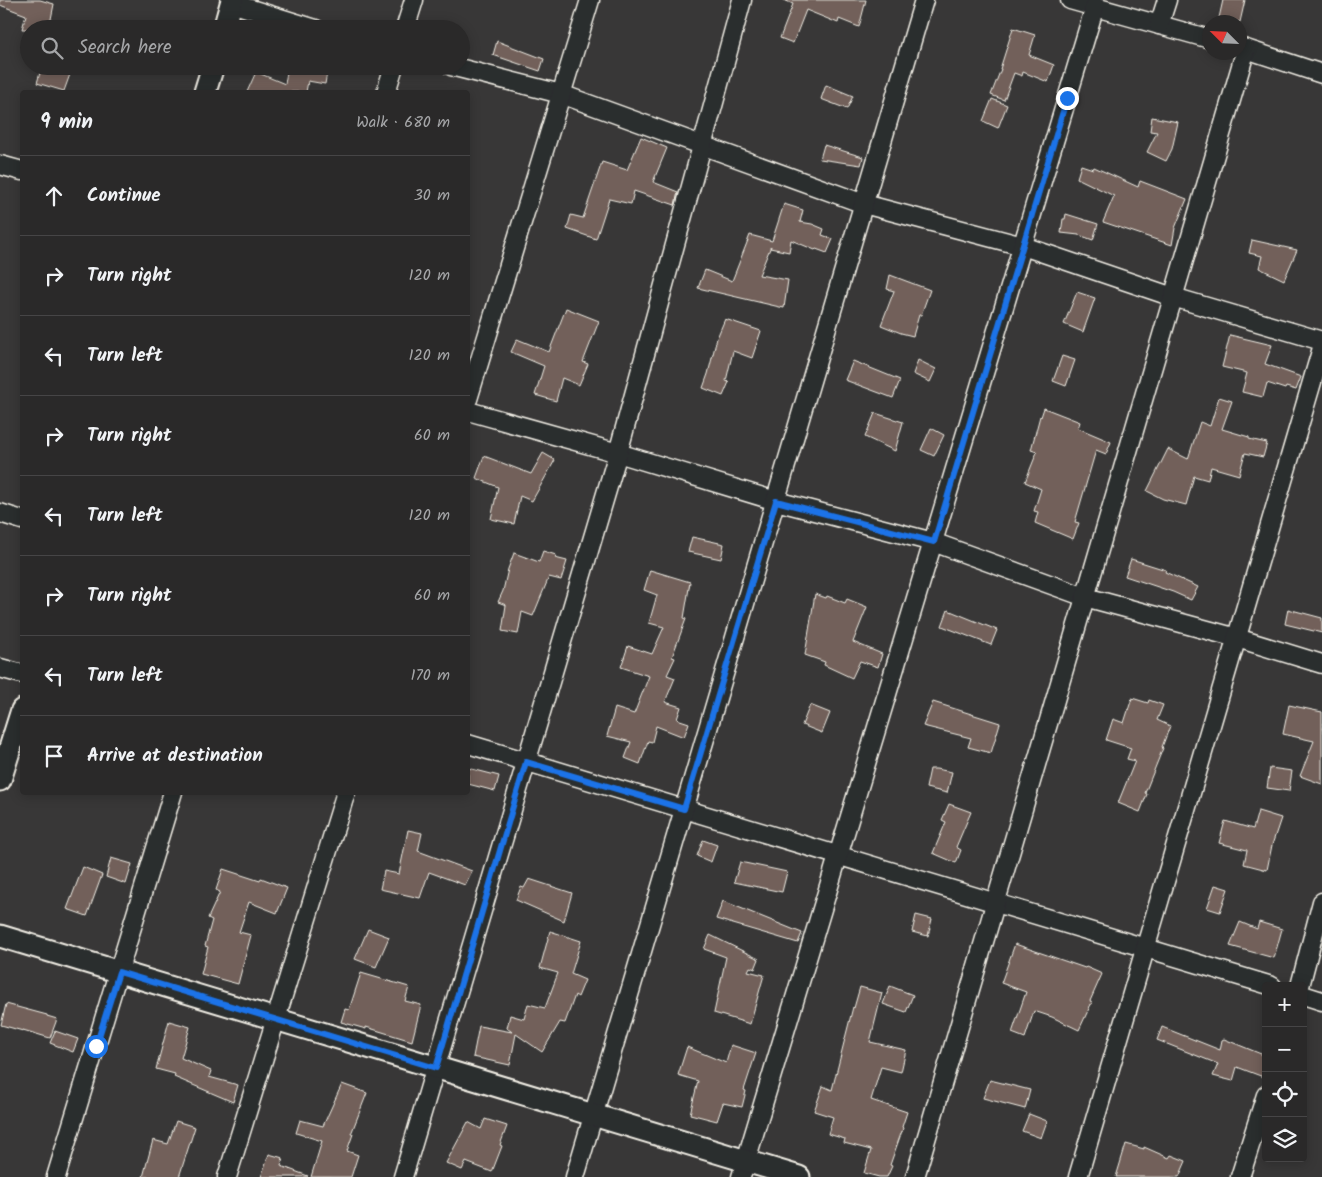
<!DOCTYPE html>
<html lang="en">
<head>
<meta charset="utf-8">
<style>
	body { margin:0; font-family:Kalam,sans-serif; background:#323131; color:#f1f3f6 }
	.controls { position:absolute; right:15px; bottom:15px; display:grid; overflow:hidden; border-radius:5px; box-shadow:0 2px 12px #0003 }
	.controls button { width:45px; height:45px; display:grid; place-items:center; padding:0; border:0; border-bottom:1px solid #464546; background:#2a2929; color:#f1f3f6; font:25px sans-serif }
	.compass { position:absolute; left:1202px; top:15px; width:45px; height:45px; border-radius:50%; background:#2a2929; box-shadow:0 2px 12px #0003; rotate:294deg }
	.stop { position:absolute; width:15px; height:15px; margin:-11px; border:4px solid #1a73e8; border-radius:50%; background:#fff }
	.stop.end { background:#1a73e8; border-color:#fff; box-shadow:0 1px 5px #0008 }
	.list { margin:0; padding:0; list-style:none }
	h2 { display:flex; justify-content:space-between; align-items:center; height:65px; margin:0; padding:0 20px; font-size:21px }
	h2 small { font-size:16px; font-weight:400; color:#a5a6a8 }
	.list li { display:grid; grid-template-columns:32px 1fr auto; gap:15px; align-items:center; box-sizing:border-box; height:80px; padding:0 20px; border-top:1px solid #464546 }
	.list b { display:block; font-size:19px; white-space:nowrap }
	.list em { font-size:16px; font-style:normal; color:#a5a6a8 }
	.icon { flex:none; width:28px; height:28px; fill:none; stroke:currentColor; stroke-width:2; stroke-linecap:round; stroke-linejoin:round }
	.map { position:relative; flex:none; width:1322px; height:1177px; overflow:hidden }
	.search { position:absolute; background:#2a2929; box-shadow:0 2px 12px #0003; left:20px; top:20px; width:450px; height:55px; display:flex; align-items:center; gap:12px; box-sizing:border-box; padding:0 18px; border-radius:28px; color:#a5a6a8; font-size:19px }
	.panel { position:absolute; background:#2a2929; box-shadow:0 2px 12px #0003; left:20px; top:90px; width:450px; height:705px; border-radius:5px }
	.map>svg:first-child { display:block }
	.building { fill:#72605a; stroke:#f4f1e8 }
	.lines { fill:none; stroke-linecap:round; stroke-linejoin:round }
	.minor-casing { stroke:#f4f1e8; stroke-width:21 }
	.tertiary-casing { stroke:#f4f1e8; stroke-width:25 }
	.minor { stroke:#2a2d2e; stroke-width:18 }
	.tertiary { stroke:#2a2d2e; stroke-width:21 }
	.route { stroke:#1a73e8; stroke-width:6 }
</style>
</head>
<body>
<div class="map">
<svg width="1322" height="1177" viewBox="0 0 1322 1177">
	<rect width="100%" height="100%" fill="#383737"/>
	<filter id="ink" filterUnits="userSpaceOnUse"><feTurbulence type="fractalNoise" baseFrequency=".02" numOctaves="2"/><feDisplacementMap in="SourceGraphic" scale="10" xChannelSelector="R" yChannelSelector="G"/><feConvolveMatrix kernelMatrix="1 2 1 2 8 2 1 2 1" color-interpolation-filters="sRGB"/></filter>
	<g filter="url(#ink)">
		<!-- building -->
		<g class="building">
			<polygon points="0,0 40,0 54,4 49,29 22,29 26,15 0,5"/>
			<polygon points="784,0 866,0 859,27 839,19 838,23 806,10 793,43 780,38 793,4"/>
			<polygon points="1223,0 1245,0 1240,22 1219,18"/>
			<polygon points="1013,28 1035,35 1029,55 1054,65 1048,82 1023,72 1022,76 1014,73 1004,100 991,95 1001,69 1000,69"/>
			<polygon points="497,41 544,59 540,71 493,55"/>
			<polygon points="42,66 73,66 64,91 37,83"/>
			<polygon points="288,66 328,66 325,84 308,81 306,92 247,92 256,72 285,84"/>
			<polygon points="826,85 853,96 847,109 821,99"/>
			<polygon points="992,99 1007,105 998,128 983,121"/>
			<polygon points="1152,117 1178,122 1172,149 1166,161 1147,152 1157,132 1150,131"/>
			<polygon points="641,137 667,148 653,182 678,192 675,205 634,191 631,204 609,199 596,239 567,229 571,215 583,218 602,162 627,170"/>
			<polygon points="824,145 863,157 861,165 820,159"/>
			<polygon points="1081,165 1093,169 1094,167 1138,187 1140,181 1187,199 1175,228 1172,245 1103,222 1114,196 1077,178"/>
			<polygon points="784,204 803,210 800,222 812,224 824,229 822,235 833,239 827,253 816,249 815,250 791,240 789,252 770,248 771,246 759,275 788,280 784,308 698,288 705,270 732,281 750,235 772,241"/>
			<polygon points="1066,214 1098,224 1093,240 1079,235 1061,233 1063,219 1065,219"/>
			<polygon points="1252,240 1297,250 1284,280 1259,268 1262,256 1249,253"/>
			<polygon points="890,275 930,290 921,315 919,315 913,336 901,333 881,325 894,291 887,289"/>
			<polygon points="1077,292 1095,298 1083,332 1064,324"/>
			<polygon points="566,308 599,321 583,362 588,364 579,385 562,378 556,401 535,395 544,366 511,352 517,339 549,352"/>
			<polygon points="725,319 761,331 752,358 733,351 726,381 729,382 723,396 703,388 708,374 717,338"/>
			<polygon points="1230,335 1272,345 1265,364 1301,377 1296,390 1286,387 1285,389 1267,383 1263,397 1242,392 1247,373 1222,367"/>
			<polygon points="1062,356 1075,360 1066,386 1053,381"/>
			<polygon points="918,360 936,369 930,382 913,374"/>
			<polygon points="853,361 900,380 893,398 845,380"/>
			<polygon points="1219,397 1232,401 1222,429 1249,437 1249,439 1267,443 1263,457 1245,453 1239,475 1211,467 1208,480 1194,476 1186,505 1163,499 1147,491 1168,449 1188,459 1200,422 1210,426"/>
			<polygon points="1044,408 1080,422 1078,428 1111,442 1106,454 1096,450 1075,522 1079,523 1073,539 1035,523 1038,512 1034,511 1041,489 1025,482 1037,452 1031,450 1040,416 1041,417"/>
			<polygon points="875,413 903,422 895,451 865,437"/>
			<polygon points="931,428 944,435 934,456 921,450"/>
			<polygon points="543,453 555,460 532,501 520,496 514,524 491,519 498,487 476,478 484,456 531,474"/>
			<polygon points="692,537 724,544 721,559 688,552"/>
			<polygon points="543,551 556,555 555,558 567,561 561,580 549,577 533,616 522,612 518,634 502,631 506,605 498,602 503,591 508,569 514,553 539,562"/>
			<polygon points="1131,559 1166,570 1165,572 1198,587 1191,600 1173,592 1125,576"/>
			<polygon points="650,570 690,582 684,618 686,619 672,657 675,658 667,675 675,678 665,702 681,707 677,719 689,723 684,737 656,726 652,742 648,741 640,764 625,758 631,742 607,736 615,708 634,714 649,676 621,667 628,646 652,654 664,627 649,623 657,595 644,590"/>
			<polygon points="815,594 826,598 827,596 845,603 847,599 867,607 853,642 882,654 878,667 860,661 852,678 824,665 825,662 805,655"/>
			<polygon points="1288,609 1322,618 1322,633 1285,624"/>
			<polygon points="948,610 997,630 991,645 942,626"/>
			<polygon points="1132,698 1148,703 1149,700 1163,705 1157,720 1170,726 1162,747 1163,748 1145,793 1147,794 1140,812 1118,803 1135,761 1127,759 1131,748 1106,740 1113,719 1124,723"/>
			<polygon points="933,702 1000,723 991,753 968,747 971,738 923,726"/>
			<polygon points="810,705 830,713 822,733 802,725"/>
			<polygon points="1289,705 1322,712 1322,784 1300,776 1314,741 1283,734"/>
			<polygon points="468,768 499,776 495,791 468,784"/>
			<polygon points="1270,768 1292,771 1289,791 1267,788"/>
			<polygon points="930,769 936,769 952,772 947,793 926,788"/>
			<polygon points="949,804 971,812 956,847 961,850 956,863 933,853 946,822 942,820"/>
			<polygon points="1258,811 1281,818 1272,845 1267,870 1244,864 1247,850 1219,843 1225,821 1253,829"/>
			<polygon points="408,830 422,833 418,851 472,871 465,885 429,872 420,898 380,889 384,871 399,874"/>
			<polygon points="703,840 717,845 711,862 697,856"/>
			<polygon points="111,858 132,864 126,884 106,877"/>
			<polygon points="740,862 787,872 782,892 734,882"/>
			<polygon points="83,867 102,875 87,916 67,909"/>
			<polygon points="223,869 260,881 261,878 287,888 277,913 249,902 239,932 251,935 238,984 201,974 208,947 205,946 212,920 208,918 220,892 216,890"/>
			<polygon points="529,879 572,893 564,921 516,900 521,887 524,888"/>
			<polygon points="1215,885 1228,889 1220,912 1207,908"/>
			<polygon points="723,901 802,933 798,943 716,919"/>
			<polygon points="916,915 932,919 928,936 912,932"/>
			<polygon points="1240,922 1257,929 1259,922 1282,929 1274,958 1230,946"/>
			<polygon points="368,929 389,937 376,967 355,959"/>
			<polygon points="550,931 581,941 571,974 585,980 578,997 575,995 565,1023 560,1022 542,1052 516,1034 510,1065 473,1057 479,1026 512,1032 507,1028 510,1015 524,1019 528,1004 545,1008 558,973 540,968"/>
			<polygon points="710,935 759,959 755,969 750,967 748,971 764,975 750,1024 714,1013 726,957 704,949"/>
			<polygon points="1015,944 1085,968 1086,967 1102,974 1090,1001 1092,1002 1079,1030 1052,1017 1034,1011 1025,1038 1012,1033 1026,992 1001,983"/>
			<polygon points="361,973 409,987 405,1001 421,1005 412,1041 366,1027 366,1029 341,1022 345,1009 349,1010"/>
			<polygon points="890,986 913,995 906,1012 883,1004"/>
			<polygon points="860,987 882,993 870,1042 906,1050 901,1072 881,1067 871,1100 907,1112 902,1127 903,1128 890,1165 892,1166 887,1177 879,1177 864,1173 871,1150 844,1143 845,1139 828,1134 833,1117 814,1111 823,1086 832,1090 853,1007 854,1008"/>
			<polygon points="6,1004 47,1015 47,1016 57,1019 50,1038 23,1030 23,1031 1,1025"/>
			<polygon points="169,1021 190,1027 181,1058 211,1071 209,1077 238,1085 233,1102 174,1077 175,1074 156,1069"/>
			<polygon points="1162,1027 1220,1050 1222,1040 1224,1039 1266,1056 1266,1078 1237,1067 1233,1081 1213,1076 1218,1064 1157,1040"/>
			<polygon points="55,1031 78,1039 73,1052 50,1043"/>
			<polygon points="731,1045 756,1053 744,1090 746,1091 742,1107 723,1103 717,1121 690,1114 698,1081 678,1075 687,1047 726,1063"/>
			<polygon points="990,1080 1030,1090 1025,1109 983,1098"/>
			<polygon points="342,1084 367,1093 351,1134 353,1134 347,1151 358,1155 351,1177 311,1177 322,1141 296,1133 300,1120 323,1126"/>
			<polygon points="1029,1114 1047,1121 1041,1138 1022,1131"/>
			<polygon points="485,1119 507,1126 500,1145 502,1146 492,1172 466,1162 462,1170 446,1163 468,1122 481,1129"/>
			<polygon points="176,1121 195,1127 179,1177 143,1177 153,1140 168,1144"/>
			<polygon points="1126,1144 1144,1149 1144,1147 1169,1158 1171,1155 1186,1161 1179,1177 1116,1177"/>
			<polygon points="269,1154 283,1158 281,1166 308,1176 307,1177 261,1177"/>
		</g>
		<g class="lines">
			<!-- minor casing -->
			<g class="minor-casing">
				<g id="minor">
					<polyline points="1070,0 1210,39"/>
					<polyline points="231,3 316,29"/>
					<polyline points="1159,25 1167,0"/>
					<polyline points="405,29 414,0"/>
					<polyline points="1240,47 1322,74"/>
					<polyline points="451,66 561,94 864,204 1023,246 1173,297 1322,341"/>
					<polyline points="386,92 394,66"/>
					<polyline points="0,165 22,171"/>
					<polyline points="468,399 590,0"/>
					<polyline points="468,411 618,453 776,501 933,542 1085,597 1237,638 1322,664"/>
					<polyline points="0,513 22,520"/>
					<polyline points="0,668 22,674"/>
					<polyline points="468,744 1272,986"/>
					<polyline points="1300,986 1322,902"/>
					<polyline points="1303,995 1322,1001"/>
					<polyline points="56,1177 173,792"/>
					<polyline points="227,1177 346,792"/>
					<polyline points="403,1177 618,453 742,0"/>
					<polyline points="575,1177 924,0"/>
					<polyline points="741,1177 1095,6"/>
					<polyline points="915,1177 1246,49"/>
					<polyline points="1078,1177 1322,348"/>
					<polyline points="1240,1177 1266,1095"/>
				</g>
			</g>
			<!-- tertiary casing -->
			<g class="tertiary-casing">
				<g id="tertiary">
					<polyline points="224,29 232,0"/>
					<polyline points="205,92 213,66"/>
					<polyline points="0,780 22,710"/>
					<polyline points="0,936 799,1177"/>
				</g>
			</g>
			<!-- minor -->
			<use href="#minor" class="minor"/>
			<!-- tertiary -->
			<use href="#tertiary" class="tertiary"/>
		</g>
	</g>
	<g class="lines" filter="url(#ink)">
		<!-- route -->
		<polyline class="route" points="96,1046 119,972 436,1068 526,762 684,809 776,501 934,542 1067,98"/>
	</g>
</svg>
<div class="controls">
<button>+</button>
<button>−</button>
<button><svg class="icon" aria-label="locate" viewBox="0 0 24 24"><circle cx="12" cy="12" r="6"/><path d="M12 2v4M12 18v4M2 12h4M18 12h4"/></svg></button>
<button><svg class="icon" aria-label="layers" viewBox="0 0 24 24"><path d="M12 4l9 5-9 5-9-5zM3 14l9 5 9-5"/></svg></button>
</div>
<svg class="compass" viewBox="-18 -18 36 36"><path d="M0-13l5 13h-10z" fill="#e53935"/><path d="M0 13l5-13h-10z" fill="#a5a6a8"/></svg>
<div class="stop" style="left:96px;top:1046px"></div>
<div class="stop end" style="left:1067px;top:98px"></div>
<div class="search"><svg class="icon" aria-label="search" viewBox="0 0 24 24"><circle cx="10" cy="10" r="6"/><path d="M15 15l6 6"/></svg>Search here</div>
<section class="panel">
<h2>9 min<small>Walk · 680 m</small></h2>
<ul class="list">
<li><svg class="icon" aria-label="ahead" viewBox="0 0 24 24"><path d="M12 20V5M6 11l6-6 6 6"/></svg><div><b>Continue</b></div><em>30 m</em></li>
<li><svg class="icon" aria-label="right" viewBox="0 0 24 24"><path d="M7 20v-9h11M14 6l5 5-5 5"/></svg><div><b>Turn right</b></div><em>120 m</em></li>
<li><svg class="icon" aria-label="left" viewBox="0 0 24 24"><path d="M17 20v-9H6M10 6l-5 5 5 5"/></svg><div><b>Turn left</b></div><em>120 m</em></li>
<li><svg class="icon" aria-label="right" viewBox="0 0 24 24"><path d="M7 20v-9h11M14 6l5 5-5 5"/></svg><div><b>Turn right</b></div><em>60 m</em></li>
<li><svg class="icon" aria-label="left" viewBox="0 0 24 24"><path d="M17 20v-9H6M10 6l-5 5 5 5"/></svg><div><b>Turn left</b></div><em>120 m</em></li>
<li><svg class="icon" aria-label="right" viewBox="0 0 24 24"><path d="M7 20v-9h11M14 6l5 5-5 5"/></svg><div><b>Turn right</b></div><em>60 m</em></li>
<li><svg class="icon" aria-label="left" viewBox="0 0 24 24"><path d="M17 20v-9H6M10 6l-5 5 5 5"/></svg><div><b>Turn left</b></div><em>170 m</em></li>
<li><svg class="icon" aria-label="arrive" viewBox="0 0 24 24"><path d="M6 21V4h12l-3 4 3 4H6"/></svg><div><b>Arrive at destination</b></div></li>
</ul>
</section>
</div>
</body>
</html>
